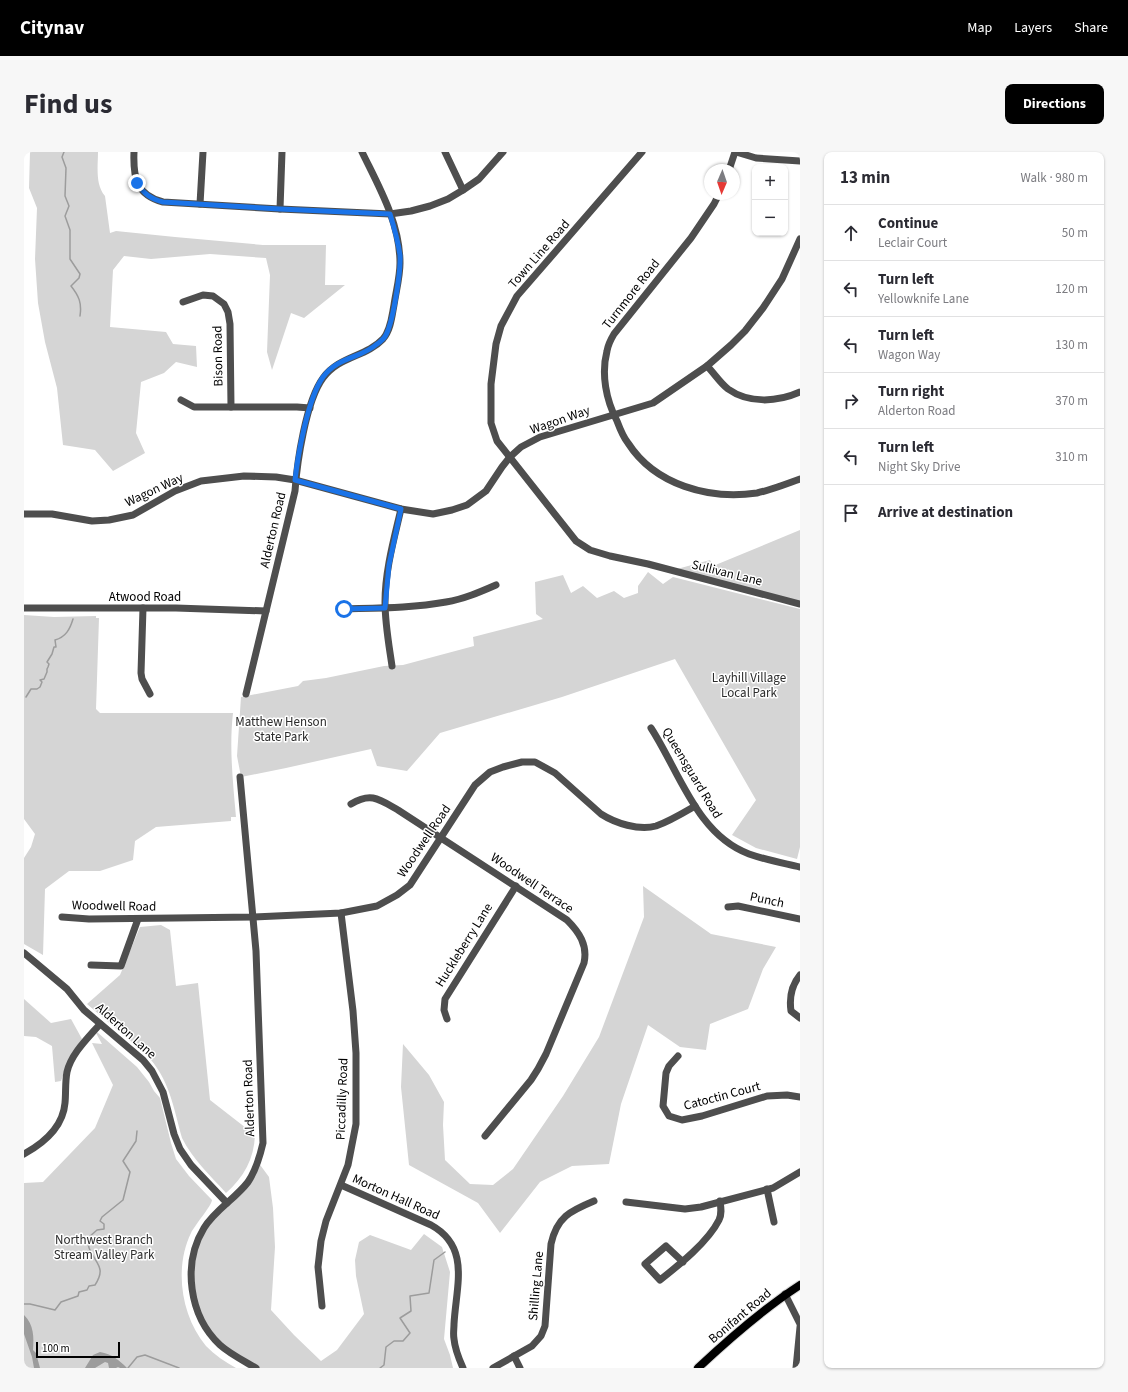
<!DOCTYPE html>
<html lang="en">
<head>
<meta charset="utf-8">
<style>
	body { margin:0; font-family:"Source Sans 3",sans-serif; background:#f7f7f7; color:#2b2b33 }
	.controls { position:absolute; right:12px; top:12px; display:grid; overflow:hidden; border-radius:8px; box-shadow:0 1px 3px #0004 }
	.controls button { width:36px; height:36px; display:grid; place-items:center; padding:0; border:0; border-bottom:1px solid #e1e1e2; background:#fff; color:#2b2b33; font:20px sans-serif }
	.compass { position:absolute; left:680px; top:12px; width:36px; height:36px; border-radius:50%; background:#fff; box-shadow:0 1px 3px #0004; rotate:182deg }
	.scale { position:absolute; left:12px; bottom:10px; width:84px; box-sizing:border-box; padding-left:4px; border:2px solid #000; border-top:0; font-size:11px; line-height:14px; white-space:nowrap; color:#000; -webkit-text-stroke:3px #fff; paint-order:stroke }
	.stop { position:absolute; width:12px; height:12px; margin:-9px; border:3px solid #1a73e8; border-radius:50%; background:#fff }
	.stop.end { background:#1a73e8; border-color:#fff; box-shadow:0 1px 4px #0008 }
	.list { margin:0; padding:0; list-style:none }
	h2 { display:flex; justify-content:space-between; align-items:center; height:52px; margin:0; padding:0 16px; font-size:17px }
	h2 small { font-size:13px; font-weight:400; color:#7c7c81 }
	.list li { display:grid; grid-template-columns:26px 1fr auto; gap:12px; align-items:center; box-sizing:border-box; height:56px; padding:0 16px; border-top:1px solid #e1e1e2 }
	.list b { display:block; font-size:15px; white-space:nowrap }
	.list p { margin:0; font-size:13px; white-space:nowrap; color:#7c7c81 }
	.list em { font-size:13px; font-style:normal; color:#7c7c81 }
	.icon { flex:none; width:22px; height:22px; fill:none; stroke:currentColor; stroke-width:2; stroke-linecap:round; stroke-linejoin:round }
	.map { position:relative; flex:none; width:776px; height:1216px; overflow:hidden; border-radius:8px }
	header { display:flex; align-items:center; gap:24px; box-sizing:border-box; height:56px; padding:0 20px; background:#000; color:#fff }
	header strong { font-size:19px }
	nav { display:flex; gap:22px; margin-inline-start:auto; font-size:14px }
	.intro { display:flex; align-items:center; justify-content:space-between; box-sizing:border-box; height:96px; padding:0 24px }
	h1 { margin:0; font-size:28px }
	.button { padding:10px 18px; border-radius:8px; background:#000; color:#fff; font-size:14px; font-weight:700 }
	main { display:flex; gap:24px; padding:0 24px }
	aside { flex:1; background:#fff; border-radius:8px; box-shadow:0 1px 3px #0004 }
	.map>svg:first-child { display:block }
	.green { fill:#d5d5d5 }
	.water { fill:#9c9c9c }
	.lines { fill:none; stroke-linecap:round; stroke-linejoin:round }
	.stream { stroke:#9c9c9c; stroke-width:1.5 }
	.major-casing { stroke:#dbdbdb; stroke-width:10 }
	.minor { stroke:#4e4e4e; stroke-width:7 }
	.major { stroke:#000; stroke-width:8 }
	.route { stroke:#1a73e8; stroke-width:5 }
	.labels { text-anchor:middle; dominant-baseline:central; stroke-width:3; stroke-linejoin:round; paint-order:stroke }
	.street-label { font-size:13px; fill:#000; stroke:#fff }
	.park-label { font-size:13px; fill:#2c2c2c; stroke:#fff }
</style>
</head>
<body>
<header>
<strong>Citynav</strong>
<nav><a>Map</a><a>Layers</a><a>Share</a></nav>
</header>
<div class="intro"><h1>Find us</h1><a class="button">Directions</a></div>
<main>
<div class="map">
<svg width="776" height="1216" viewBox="0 0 776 1216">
	<rect width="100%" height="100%" fill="#fff"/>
	<!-- green -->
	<g class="green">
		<path d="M6 0H74C74 14 71 32 81 44L86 81 92 79 151 85 239 93H302L301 133H321L280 166 267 161 248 218 243 200 246 123 242 106 186 102 127 107 100 104 89 118 86 175 142 180 149 192 172 194 173 215 152 210 140 221 117 230 112 281 121 301 89 319 71 298 39 293 33 236 21 190 14 151 11 107 13 56 5 36Z"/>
		<polygon points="776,378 776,450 653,417 686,408 689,414"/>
		<polygon points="624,420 639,432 649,425 776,457 776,695 773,707 732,696 708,683 732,648 651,507 538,545 416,581 383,619 353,614 347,597 262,616 217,625 213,604 217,545 274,534 279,529 302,526 360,514 379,513 450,494 449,485 519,467 512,462 511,430 539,423 547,441 559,434 573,446 590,439 600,446 614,441 614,434"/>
		<path d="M0 463 30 465 72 464V466H75L72 557 76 561H209C205 595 209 631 212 665H207V669L132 675 111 689 109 708 76 719H45L21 737 19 803 0 792V706L7 695 11 682 0 667Z"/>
		<polygon points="619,734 687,782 752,795 739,817 724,857 686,872 682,898 656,895 624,873 597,952 585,1012 548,1014 516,1030 476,1081 454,1051 385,1013 377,935 379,892 405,923 420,950 419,973 421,1008 446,1032 469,1033 489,1017 539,944 575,885 620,765"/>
		<path d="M137 773 146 778 152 834 174 831 186 948 231 983C230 1007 220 1025 202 1041 186 1023 169 1008 158 986 149 954 146 928 122 902L63 852 96 823 116 775Z"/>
		<polygon points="0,847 27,871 47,867 58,887 45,906 37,929 31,930 28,894 12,885 0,884"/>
		<path d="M73 880 113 915 125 930 130 939 136 946 147 991 152 1007 165 1024 188 1048C188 1053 171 1073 167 1081 150 1116 157 1164 182 1194 191 1203 201 1210 212 1216H0V1031L19 1030 71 976 89 933 68 891 78 892 72 881Z"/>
		<polygon points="234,1010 245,1025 249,1056 251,1095 247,1158 270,1183 297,1209 313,1198 340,1162 332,1124 331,1108 335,1090 346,1083 387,1098 400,1082 418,1095 426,1120 420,1187 426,1203 429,1216 232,1216 196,1193 175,1162 167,1116 180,1075 213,1042"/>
	</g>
	<!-- water -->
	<g class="water">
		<path d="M0 1163C10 1173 10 1185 9 1198L12 1201 16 1216H10L8 1205 0 1182Z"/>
		<path d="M76 1200C88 1202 95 1208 103 1216H96L94 1215 92 1216H85L84 1211 81 1210 71 1216H61L69 1203Z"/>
	</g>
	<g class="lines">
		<!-- stream -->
		<g class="stream">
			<path d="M40 0 38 5 42 16 41 44 45 54 41 64 46 78V107L56 122 55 126 47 134C55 144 58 151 56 164"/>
			<path d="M2 545 7 537H13L16 535 18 530 16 528 20 527 23 520V517L24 515 25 512 23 510 28 502 30 495H32L31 488C42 485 46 477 49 467"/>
			<path d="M0 1152H6L31 1158 37 1150 54 1144 55 1140 63 1138 65 1134 71 1133C82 1116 73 1113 66 1098 64 1095 64 1090 64 1086L73 1078 80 1077V1072L76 1069 78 1065 99 1048 106 1020 99 1009 112 989 113 979"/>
			<polyline points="104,1216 113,1205 121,1203 155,1216"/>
			<polyline points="356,1216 360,1213 362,1195 370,1189 379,1189 386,1181 376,1166 387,1159 386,1144 405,1141 410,1108 421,1100"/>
		</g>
		<!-- major casing -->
		<g class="major-casing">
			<path id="major" d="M674 1216C706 1186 739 1157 776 1133"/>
		</g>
		<!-- minor -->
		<g class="minor">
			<path d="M110 0C109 25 112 43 139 50L256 57 366 62 387 59 406 54 424 47 439 38 455 27 479 0"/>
			<polyline points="421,0 439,38"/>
			<polyline points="618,0 493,144 477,174 472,192 467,232 467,271 473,289 552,389 566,398 586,404 624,412 776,452"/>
			<polyline points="712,0 732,6 776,9"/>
			<polyline points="705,18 711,0"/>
			<path d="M695 42 690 52 667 86 590 182C587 187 584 193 583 199 577 222 582 248 593 269 596 277 599 285 604 291 631 333 685 348 733 341 747 338 762 332 776 327"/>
			<polyline points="176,52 179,0"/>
			<polyline points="256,57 258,0"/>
			<polyline points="159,150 179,143 189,144 200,152 204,160 206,172 207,255"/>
			<path d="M683 214C690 221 696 231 704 237 725 252 754 250 776 240"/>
			<polyline points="157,248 170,255 273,255 286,256"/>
			<polyline points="0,362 28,362 68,369 85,368 109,363 151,339 177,329 220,324 252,325 271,328 377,357 409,362 428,358 443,353 462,339 478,315 486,305 497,295 516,285 629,251 683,214 707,193 721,179 739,156 758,127 776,87"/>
			<polyline points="0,456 152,456 242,459"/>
			<polyline points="119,456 117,521 118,527 126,542"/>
			<path d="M320 457C354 456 389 456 422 450 440 447 456 440 472 433"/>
			<path d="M368 514C365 493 361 472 361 450 361 419 370 387 377 357"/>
			<path d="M222 542 271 339C273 310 282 249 299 226 315 204 342 205 359 187 367 178 368 163 370 153 372 139 376 125 376 111 376 71 355 35 338 0"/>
			<path d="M627 576C655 619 673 683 725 702 742 708 759 711 776 715"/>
			<path d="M216 625 232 799 239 991C236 1004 232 1018 224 1030 211 1047 191 1058 180 1076 158 1112 165 1164 196 1193 206 1202 220 1209 232 1216"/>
			<path d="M327 652C347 640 355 647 374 658L543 768C555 780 564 793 560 811L522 902 514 917 507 928 461 984"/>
			<polyline points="704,755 714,754 776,767"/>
			<path d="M38 765 65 767 150 766 229 765 317 761 353 754 373 743 386 733 451 633 466 620 479 615 498 610H511L531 621 577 662C591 671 615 679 632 674 646 669 659 661 671 654"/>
			<polyline points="0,801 43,837 60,858 119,908 128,919 139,940 150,982 156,997 167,1013 203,1051"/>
			<polyline points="67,813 97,814 114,767"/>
			<path d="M776 823C767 834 765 845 767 859L776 866"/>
			<polyline points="423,867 420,858 421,847 492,734"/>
			<polyline points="654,904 645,914 642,921 639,954 645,964 658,968 678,964 743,944 763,943 776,945"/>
			<path d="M0 1002C20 991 39 975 41 951 42 941 41 930 43 920 47 902 64 886 76 872"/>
			<path d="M317 1033 407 1073C447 1095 432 1134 430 1172 430 1177 429 1182 430 1187 431 1198 435 1207 439 1216"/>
			<polyline points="743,1037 750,1070"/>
			<polyline points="602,1050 661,1057 677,1055 749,1036 776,1020"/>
			<path d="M659 1110 642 1094 621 1112 636 1128C655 1113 684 1090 695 1068 698 1062 697 1056 696 1049"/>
			<polyline points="761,1142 776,1172"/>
			<polyline points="298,1154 294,1115 297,1089 302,1069 324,1013 332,972 332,901 329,859 317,761"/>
			<polyline points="490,1204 496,1216"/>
			<path d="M469 1216 508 1194 517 1184 521 1174 527 1092C533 1065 546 1059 570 1049"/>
			<polyline points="772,1216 776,1175"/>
		</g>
		<!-- major -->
		<use href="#major" class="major"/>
	</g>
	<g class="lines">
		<!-- route -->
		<path class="route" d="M113 31C120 42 127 47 139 50L256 57 366 62C370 75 374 89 376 103 377 118 369 175 360 186 358 188 355 191 353 192 336 207 315 204 299 225 284 246 274 302 271 328L377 357 365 413 361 456 320 457"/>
	</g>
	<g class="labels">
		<!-- street labels -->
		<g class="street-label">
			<text transform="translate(515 102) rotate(-49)">Town Line Road</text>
			<text transform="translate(607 142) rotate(-52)">Turnmore Road</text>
			<text transform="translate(194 204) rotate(-91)">Bison Road</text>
			<text transform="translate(536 268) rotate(-19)">Wagon Way</text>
			<text transform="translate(130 338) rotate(-25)">Wagon Way</text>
			<text transform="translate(249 378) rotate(-77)">Alderton Road</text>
			<text transform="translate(703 421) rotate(14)">Sullivan Lane</text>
			<text x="121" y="445">Atwood Road</text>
			<text transform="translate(668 621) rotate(59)">Queensguard Road</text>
			<text transform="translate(400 689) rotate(-56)">Woodwell Road</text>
			<text transform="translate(508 731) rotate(34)">Woodwell Terrace</text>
			<text transform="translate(743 748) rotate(12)">Punch</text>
			<text transform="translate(90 754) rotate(1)">Woodwell Road</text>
			<text transform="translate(440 793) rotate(-58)">Huckleberry Lane</text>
			<text transform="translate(102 879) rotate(42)">Alderton Lane</text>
			<text transform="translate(698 944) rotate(-15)">Catoctin Court</text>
			<text transform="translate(225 946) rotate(-92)">Alderton Road</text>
			<text transform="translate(318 947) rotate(-88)">Piccadilly Road</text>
			<text transform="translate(372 1045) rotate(24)">Morton Hall Road</text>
			<text transform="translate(512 1134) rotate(-85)">Shilling Lane</text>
			<text transform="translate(716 1164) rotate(-40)">Bonifant Road</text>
		</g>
		<!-- park labels -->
		<g class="park-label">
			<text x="725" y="526">Layhill Village<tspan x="725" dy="15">Local Park</tspan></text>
			<text x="257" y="570">Matthew Henson<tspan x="257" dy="15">State Park</tspan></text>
			<text x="80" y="1088">Northwest Branch<tspan x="80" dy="15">Stream Valley Park</tspan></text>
		</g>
	</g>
</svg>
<div class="controls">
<button>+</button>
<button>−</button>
</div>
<svg class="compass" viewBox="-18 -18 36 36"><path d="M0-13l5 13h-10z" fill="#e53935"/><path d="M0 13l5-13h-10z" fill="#7c7c81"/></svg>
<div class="scale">100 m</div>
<div class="stop" style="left:320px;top:457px"></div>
<div class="stop end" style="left:113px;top:31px"></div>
</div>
<aside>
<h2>13 min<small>Walk · 980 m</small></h2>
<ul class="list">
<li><svg class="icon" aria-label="ahead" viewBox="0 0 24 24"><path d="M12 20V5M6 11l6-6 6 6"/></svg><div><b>Continue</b><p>Leclair Court</p></div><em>50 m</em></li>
<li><svg class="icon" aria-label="left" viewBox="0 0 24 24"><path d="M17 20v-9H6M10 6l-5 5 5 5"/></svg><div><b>Turn left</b><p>Yellowknife Lane</p></div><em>120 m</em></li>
<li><svg class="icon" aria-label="left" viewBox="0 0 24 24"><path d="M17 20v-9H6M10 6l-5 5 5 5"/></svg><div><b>Turn left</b><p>Wagon Way</p></div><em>130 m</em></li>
<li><svg class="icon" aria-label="right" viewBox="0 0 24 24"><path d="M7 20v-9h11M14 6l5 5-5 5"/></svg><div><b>Turn right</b><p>Alderton Road</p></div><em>370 m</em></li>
<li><svg class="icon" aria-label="left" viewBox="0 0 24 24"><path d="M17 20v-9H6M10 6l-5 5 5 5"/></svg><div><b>Turn left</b><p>Night Sky Drive</p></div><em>310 m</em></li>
<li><svg class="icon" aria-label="arrive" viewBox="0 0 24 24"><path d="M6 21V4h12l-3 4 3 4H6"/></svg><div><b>Arrive at destination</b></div></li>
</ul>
</aside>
</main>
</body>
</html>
